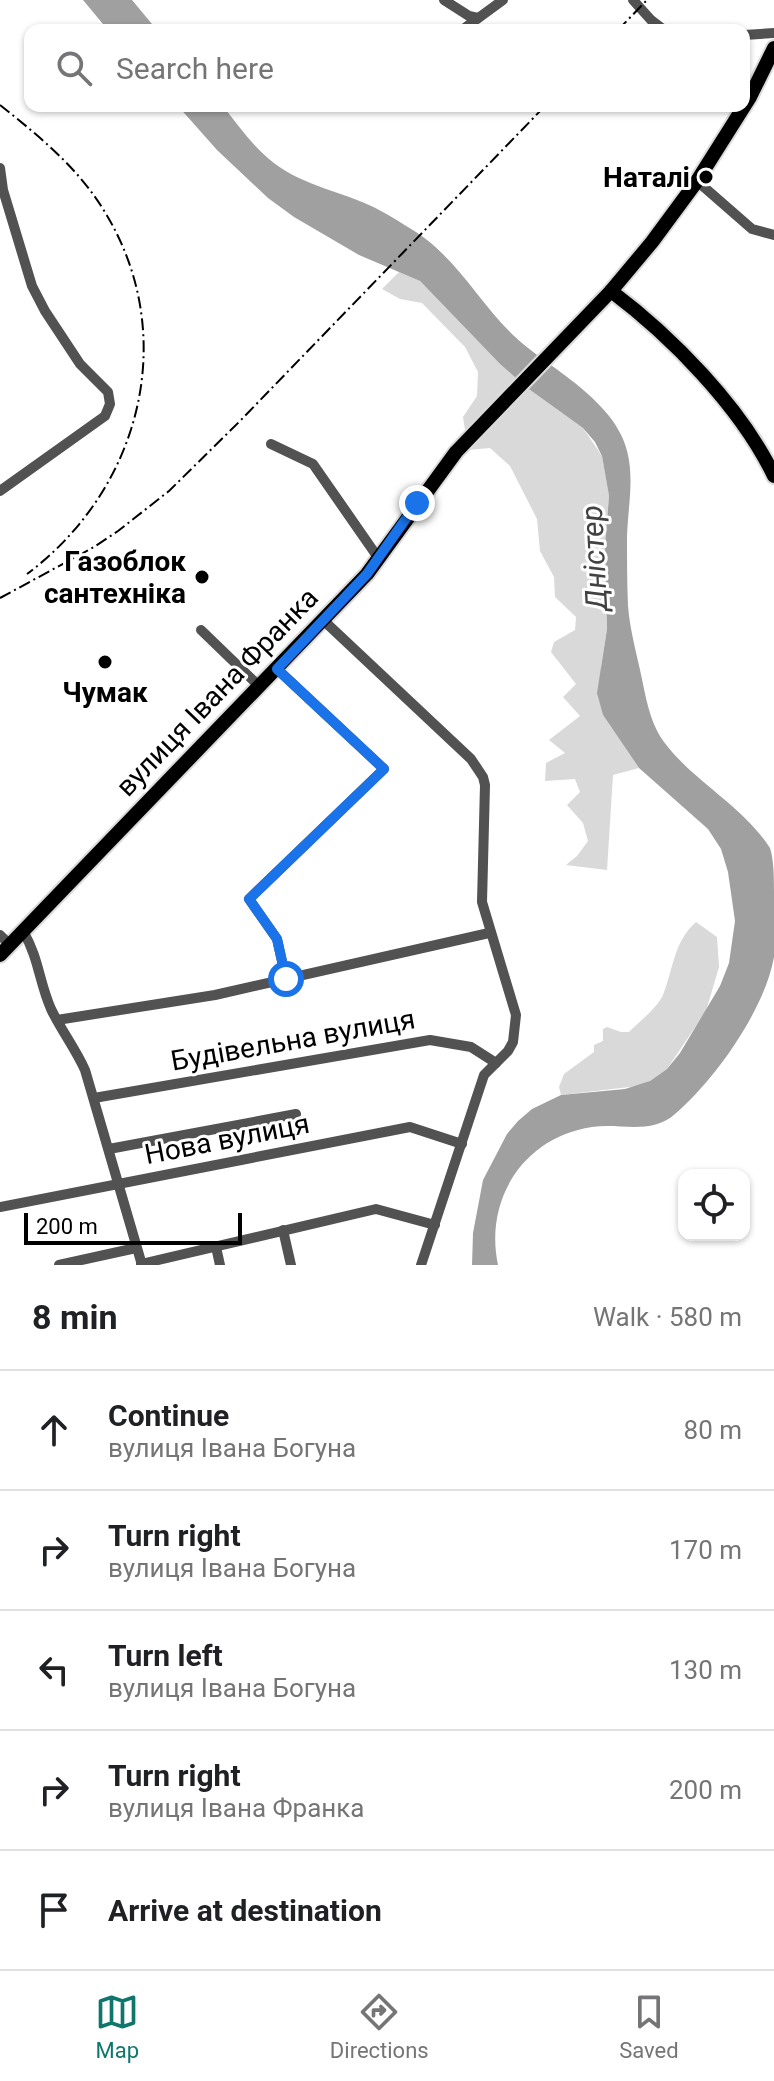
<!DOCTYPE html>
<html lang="en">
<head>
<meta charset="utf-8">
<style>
	body { margin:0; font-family:Roboto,sans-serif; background:#f2f2f2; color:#202124 }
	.controls { position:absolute; right:24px; bottom:24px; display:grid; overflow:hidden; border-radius:16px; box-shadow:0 2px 6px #0004 }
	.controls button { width:72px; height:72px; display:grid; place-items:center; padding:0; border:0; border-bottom:2px solid #e0e0e0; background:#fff; color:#202124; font:40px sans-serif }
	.scale { position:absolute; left:24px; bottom:20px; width:218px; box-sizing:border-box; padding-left:8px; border:4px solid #000; border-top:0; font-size:22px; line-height:28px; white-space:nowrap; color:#000; -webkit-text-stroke:6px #fff; paint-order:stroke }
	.stop { position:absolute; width:24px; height:24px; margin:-18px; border:6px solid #1a73e8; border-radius:50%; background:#fff }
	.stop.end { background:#1a73e8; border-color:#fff; box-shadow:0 2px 8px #0008 }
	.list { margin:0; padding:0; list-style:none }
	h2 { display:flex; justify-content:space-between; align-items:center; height:104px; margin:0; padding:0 32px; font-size:34px }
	h2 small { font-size:26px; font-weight:400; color:#757577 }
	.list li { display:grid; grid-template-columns:52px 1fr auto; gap:24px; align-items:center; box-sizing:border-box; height:120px; padding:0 32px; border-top:2px solid #e0e0e0 }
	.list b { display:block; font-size:30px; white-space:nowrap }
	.list p { margin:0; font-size:26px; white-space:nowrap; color:#757577 }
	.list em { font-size:26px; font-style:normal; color:#757577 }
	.icon { flex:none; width:44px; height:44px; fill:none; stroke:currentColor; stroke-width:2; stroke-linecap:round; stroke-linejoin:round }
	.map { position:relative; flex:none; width:774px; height:1265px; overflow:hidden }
	.search { position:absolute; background:#fff; box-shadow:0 2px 6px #0004; left:24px; right:24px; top:24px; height:88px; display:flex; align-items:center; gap:20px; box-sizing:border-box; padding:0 28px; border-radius:16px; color:#757577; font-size:30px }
	.sheet { height:704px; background:#fff }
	nav { display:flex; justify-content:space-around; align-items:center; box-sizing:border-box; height:112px; border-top:2px solid #e0e0e0; background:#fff; font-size:22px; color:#757577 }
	nav a { display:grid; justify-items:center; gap:4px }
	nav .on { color:#0f766e }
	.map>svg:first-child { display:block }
	.green { fill:#d9d9d9 }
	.water { fill:#a0a0a0 }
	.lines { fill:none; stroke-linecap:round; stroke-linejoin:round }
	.major-casing { stroke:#dbdbdb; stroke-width:18 }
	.minor { stroke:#525252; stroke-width:10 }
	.major { stroke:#000; stroke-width:14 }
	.rail { stroke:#000; stroke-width:2; stroke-dasharray:12 4 2 4; stroke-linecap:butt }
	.route { stroke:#1a73e8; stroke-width:10 }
	.poi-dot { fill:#000; stroke:#fff; stroke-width:3 }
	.labels { text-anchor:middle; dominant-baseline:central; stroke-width:6; stroke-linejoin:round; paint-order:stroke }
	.poi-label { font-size:28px; font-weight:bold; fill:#000; stroke:#fff; text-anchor:end }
	.street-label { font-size:28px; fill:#000; stroke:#fff }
	.water-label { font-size:30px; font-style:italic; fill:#414141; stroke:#fff }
</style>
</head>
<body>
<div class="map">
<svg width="774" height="1265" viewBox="0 0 774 1265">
	<rect width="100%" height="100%" fill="#fff"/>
	<!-- green -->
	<g class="green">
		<polygon points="399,272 420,281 500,364 526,387 583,428 602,456 609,496 605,547 607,629 601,666 603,715 639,768 613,775 607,870 566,865 577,856 588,841 583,823 567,805 580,792 575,779 545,781 546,763 565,753 549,740 580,716 563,697 576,684 551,652 554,642 575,630 576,617 555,597 554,577 540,551 537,519 510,466 490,448 468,450 463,417 477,396 478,372 465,347 422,303 400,299 382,289"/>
		<path d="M696 922 717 937 719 967 706 1011 667 1069 650 1081 638 1086 561 1095 559 1087 564 1074 594 1052V1045L603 1041V1029L607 1027 621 1032H629C639 1022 657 1008 663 995 673 970 674 941 696 922Z"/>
	</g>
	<!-- water -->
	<g class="water">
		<polygon points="83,0 132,0 157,30 108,30"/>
		<path d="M178 106H223C237 124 251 144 269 159 298 184 336 190 369 205 385 212 401 223 416 232 457 259 479 302 513 335 543 363 582 382 609 416 640 455 629 490 627 536 627 559 627 583 628 606 630 632 638 658 643 684 647 704 652 726 664 742 694 782 742 805 770 848 774 860 774 879 774 894 774 914 774 937 774 957 765 1009 715 1080 675 1114 652 1135 620 1123 592 1127 524 1137 484 1199 498 1265H472L473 1233 483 1180 507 1134 518 1121 532 1109 561 1095 625 1089 650 1081 667 1069 680 1053 720 986 729 963 735 921 728 872 721 849 708 829 639 768 603 715 597 693 607 629 605 547 609 496 602 456 595 442 583 428 526 387 500 364 420 281 359 255 294 217 268 198 217 150Z"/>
	</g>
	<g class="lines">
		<!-- major casing -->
		<g class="major-casing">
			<g id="major">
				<path d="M611 291C671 336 741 407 774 476"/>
				<polyline points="0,955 367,574 456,452 611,291 652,242 697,181 750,97 774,48"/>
			</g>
		</g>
		<!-- minor -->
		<g class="minor">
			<polyline points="444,0 469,16 478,18"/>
			<polyline points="633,0 651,20 664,30"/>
			<polyline points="462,30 503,0"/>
			<polyline points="744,35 774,33"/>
			<polyline points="0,168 3,190 32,286 45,311 80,364 108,392 110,404 105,416 0,491"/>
			<polyline points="697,181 752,229 774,235"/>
			<polyline points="271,444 313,464 379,559"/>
			<polyline points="322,619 471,759 483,777 485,785 482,902 516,1015 513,1042 508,1051 484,1075 421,1265"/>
			<polyline points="201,630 260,687"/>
			<polyline points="277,669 384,769 249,899 277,939 286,979"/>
			<path d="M23 931C39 958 39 982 51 1009 61 1030 75 1048 85 1070L142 1265"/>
			<polyline points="0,935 10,945"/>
			<polyline points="57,1020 215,995 489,933"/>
			<polyline points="94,1098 430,1040 471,1047 496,1063"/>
			<polyline points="109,1149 296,1114"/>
			<polyline points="0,1207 410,1127 462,1144"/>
			<polyline points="283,1230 291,1265"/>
			<polyline points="216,1247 220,1265"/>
			<polyline points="141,1264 376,1209 435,1225"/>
			<polyline points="59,1265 136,1248"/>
		</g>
		<!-- major -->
		<use href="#major" class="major"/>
		<!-- rail -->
		<g class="rail">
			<polyline points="618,30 647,0"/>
			<path d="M0 105C39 136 77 167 103 209 181 333 142 488 27 574"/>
			<polyline points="0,598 94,547 118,531 169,491 239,422 545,106"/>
		</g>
	</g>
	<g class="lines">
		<!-- route -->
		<polyline class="route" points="286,979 277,939 249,899 384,769 277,669 367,574 417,503"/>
	</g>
	<!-- markers -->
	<g class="poi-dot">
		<circle cx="706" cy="177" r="8"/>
		<circle cx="202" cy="577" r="8"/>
		<circle cx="105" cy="662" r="8"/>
	</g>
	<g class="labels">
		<!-- poi labels -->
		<g class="poi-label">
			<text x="690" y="177">Наталi</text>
			<text x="186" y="561">Газоблок<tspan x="186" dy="32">сантехніка</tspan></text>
			<text x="105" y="692" text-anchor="middle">Чумак</text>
		</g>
		<!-- street labels -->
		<g class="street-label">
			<text transform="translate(217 692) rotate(-46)">вулиця Івана Франка</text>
			<text transform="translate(293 1040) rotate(-10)">Будівельна вулиця</text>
			<text transform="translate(227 1139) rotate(-11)">Нова вулиця</text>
		</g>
		<!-- water labels -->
		<g class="water-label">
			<text transform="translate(594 558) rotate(-93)">Дністер</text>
		</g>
	</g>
</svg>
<div class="controls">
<button><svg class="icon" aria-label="locate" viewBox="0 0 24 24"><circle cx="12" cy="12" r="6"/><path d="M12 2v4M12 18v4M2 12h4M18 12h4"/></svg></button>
</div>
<div class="scale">200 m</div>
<div class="stop" style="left:286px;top:979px"></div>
<div class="stop end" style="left:417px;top:503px"></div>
<div class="search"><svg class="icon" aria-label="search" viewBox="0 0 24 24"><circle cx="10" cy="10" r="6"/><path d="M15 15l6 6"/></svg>Search here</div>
</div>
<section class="sheet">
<h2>8 min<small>Walk · 580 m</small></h2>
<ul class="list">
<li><svg class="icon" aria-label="ahead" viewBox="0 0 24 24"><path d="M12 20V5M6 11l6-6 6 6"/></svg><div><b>Continue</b><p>вулиця Івана Богуна</p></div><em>80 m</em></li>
<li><svg class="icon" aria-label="right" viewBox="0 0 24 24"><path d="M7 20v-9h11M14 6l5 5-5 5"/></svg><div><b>Turn right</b><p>вулиця Івана Богуна</p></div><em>170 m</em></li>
<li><svg class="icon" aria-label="left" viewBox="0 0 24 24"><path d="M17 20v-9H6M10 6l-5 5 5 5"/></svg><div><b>Turn left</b><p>вулиця Івана Богуна</p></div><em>130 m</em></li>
<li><svg class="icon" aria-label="right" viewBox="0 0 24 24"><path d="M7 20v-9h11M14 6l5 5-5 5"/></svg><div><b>Turn right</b><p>вулиця Івана Франка</p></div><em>200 m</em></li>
<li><svg class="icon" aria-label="arrive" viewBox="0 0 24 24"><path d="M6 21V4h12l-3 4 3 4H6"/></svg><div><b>Arrive at destination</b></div></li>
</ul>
</section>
<nav>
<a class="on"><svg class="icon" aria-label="map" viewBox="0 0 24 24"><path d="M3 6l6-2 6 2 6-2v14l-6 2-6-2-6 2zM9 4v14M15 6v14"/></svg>Map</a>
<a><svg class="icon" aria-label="directions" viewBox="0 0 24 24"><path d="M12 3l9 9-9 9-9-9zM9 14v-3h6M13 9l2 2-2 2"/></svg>Directions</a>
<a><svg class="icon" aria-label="saved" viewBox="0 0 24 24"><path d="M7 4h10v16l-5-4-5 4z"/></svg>Saved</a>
</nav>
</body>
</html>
